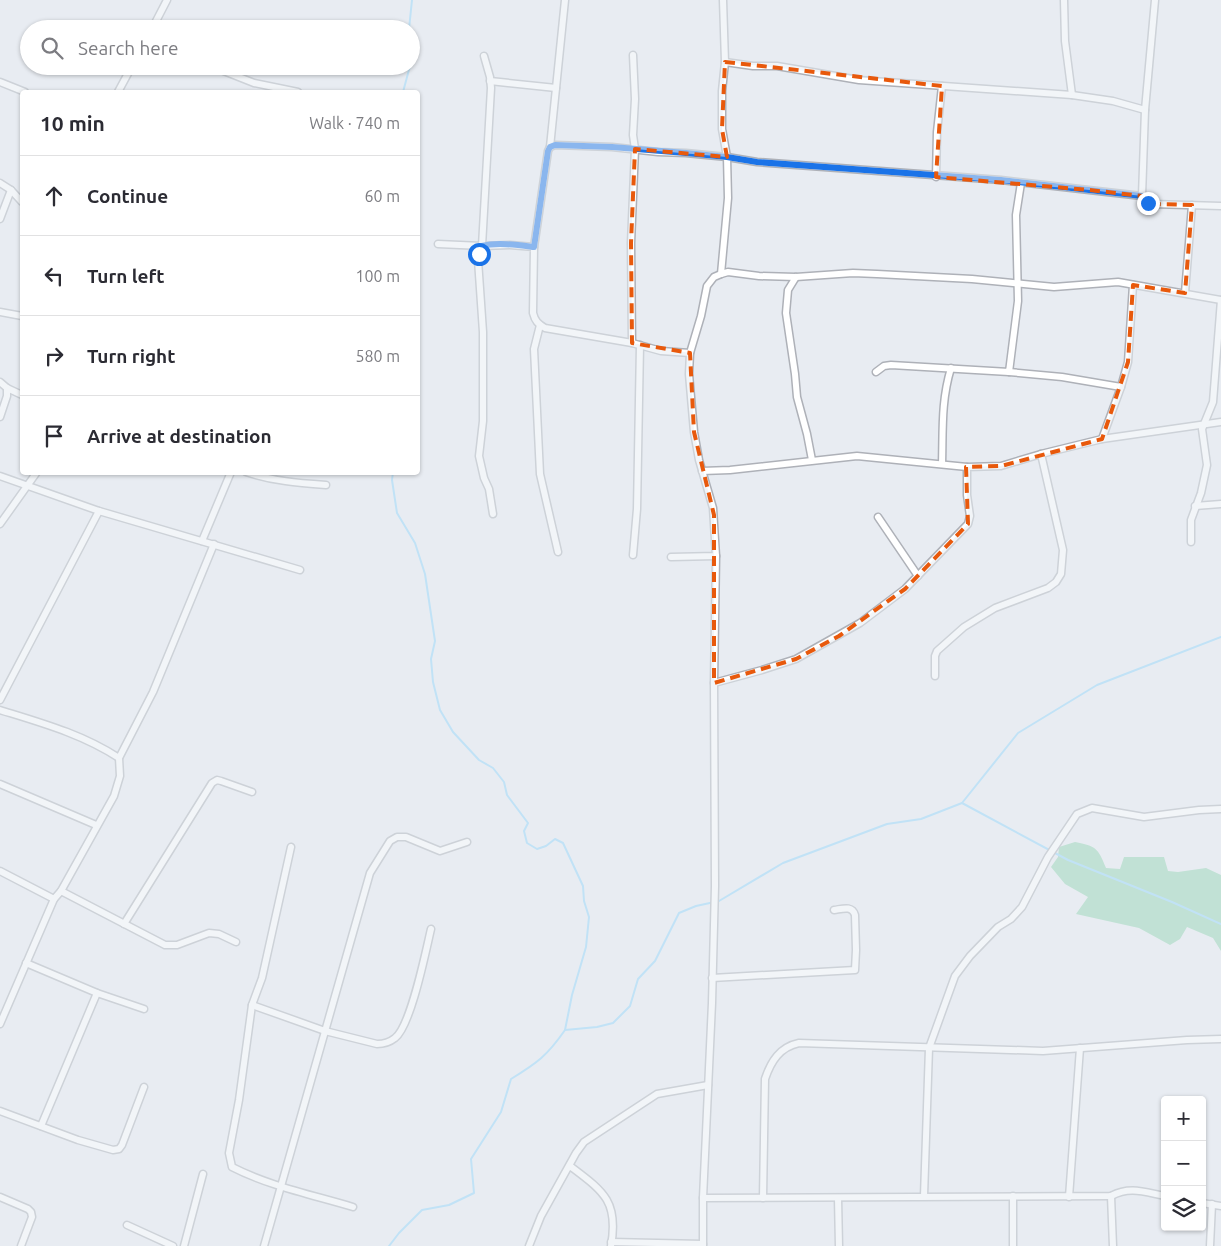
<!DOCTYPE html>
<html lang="en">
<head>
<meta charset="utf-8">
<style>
	body { margin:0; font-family:Ubuntu,sans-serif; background:#f2f2f3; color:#2b2b33 }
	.controls { position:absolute; right:15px; bottom:15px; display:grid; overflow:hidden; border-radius:5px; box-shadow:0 1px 4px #0004 }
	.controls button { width:45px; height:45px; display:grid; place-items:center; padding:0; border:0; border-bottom:1px solid #e1e1e2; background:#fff; color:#2b2b33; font:25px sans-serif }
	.stop { position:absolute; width:15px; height:15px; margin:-11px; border:4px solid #1a73e8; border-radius:50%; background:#fff }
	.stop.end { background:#1a73e8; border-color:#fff; box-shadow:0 1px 5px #0008 }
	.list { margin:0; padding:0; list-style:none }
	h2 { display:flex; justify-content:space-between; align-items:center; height:65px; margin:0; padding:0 20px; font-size:21px }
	h2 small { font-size:16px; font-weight:400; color:#7c7c81 }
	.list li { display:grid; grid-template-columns:32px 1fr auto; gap:15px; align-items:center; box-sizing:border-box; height:80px; padding:0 20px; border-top:1px solid #e1e1e2 }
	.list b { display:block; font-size:19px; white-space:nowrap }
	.list em { font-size:16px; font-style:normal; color:#7c7c81 }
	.icon { flex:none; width:28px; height:28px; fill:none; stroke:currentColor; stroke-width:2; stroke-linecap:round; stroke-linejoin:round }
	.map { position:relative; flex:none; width:1221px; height:1246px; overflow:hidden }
	.search { position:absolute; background:#fff; box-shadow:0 1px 4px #0004; left:20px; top:20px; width:400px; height:55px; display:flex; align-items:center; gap:12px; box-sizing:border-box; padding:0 18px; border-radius:28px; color:#7c7c81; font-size:19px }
	.panel { position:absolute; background:#fff; box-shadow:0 1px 4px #0004; left:20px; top:90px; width:400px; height:385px; border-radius:5px }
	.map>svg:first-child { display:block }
	.green { fill:#93d3b1 }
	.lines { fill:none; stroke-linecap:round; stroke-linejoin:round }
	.stream { stroke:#93d5fb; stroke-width:2 }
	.street-casing { stroke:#aeb1b8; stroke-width:9 }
	.street { stroke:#fff; stroke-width:6 }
	.route { stroke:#1a73e8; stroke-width:6 }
	.marked { fill:none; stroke:#e8590c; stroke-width:4; stroke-dasharray:10 6; stroke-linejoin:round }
</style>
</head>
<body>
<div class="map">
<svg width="1221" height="1246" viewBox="0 0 1221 1246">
	<rect width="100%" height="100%" fill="#e8ecf2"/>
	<!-- green -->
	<path class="green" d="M1075 842C1096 846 1098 848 1106 868L1120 869 1124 857H1164L1168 871 1178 872 1206 868 1221 875V951L1213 938 1187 927 1180 939 1170 945 1139 928 1076 914 1088 897 1065 884 1051 867 1058 857 1059 847Z"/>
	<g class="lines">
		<!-- stream -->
		<g class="stream">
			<polyline points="409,29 412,0"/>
			<polyline points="403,92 410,66"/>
			<polyline points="393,472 392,480 397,513 415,543 425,574 435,641 431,659 433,682 440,710 453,732 479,760 493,768 504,782 507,795 528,823 524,831 527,843 537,849 546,846 555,839 563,843 583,886 584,901 589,917 586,947 572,995 565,1030"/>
			<polyline points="962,803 1068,860 1172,902 1221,924"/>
			<path d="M389 1246 399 1233 422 1210 449 1205 474 1193 471 1159 501 1112 511 1079C537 1063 547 1056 565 1030L597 1027 613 1023 630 1006 638 979 655 961 679 913 696 906 719 901 783 863 887 824 921 819 962 803 1018 733 1097 685 1221 637"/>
		</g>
		<!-- street casing -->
		<g class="street-casing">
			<g id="street">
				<polyline points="1064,0 1065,41 1072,95"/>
				<polyline points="1155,0 1145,110 1142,196 1144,200 1152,204 1221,206"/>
				<polyline points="152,29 167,0"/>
				<polyline points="725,62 753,66 777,66 859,80 1072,95 1113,101 1145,110"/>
				<polyline points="211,66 254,83 298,92"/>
				<polyline points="490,81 556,88"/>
				<polyline points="0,82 25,92"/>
				<polyline points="118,92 132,66"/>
				<polyline points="550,147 565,0"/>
				<polyline points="936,177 937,132 942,86"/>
				<polyline points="0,183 11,190 22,202"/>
				<polyline points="0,219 11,190"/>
				<polyline points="438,244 482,246 491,88 490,77 484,56"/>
				<polyline points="534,247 548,151 550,147 555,145 612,147 658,152 686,153 727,157 757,162 1001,180 1142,196"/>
				<polyline points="721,274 728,198 727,157 722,129 722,91 725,62 723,0"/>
				<polyline points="796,277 788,290 786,313 795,374 797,397 807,434 812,460"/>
				<polyline points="1185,293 1192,205"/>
				<polyline points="0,312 22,316"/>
				<polyline points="540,325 534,349 540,474 558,552"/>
				<polyline points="632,343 631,243 635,149 633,135 635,99 633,55"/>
				<polyline points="876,372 884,366 891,365 1009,372 1018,301 1016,215 1021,183"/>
				<polyline points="1009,372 1062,377 1121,387"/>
				<polyline points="0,382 7,388 22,395"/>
				<polyline points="0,417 7,396 7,388"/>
				<polyline points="1102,439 1121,387 1128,362 1133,285"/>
				<path d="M942 464C943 430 941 401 951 368"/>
				<polyline points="702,471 730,470 857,456 967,467"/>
				<path d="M246 472C272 481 299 483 326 485"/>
				<polyline points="0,476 99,511 300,570"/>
				<polyline points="1195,506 1221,504"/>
				<path d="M493 514 489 489 484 478 479 456 483 421V332L478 260 482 246 510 245 534 247 533 313C535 321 538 324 545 328L632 343 661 351 690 353"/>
				<polyline points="878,517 918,576"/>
				<polyline points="0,524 37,472"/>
				<polyline points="202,541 231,472"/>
				<polyline points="1191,542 1191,520 1201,493 1207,465 1202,429 1213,402 1221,300"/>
				<polyline points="633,555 637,509 640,345"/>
				<polyline points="671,557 716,556 713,508 699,460 694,432 689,374 690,353 701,316 707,286 714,277 721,274 728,272 759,276 796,277 853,273 877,274 972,279 1054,287 1118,282 1221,300"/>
				<polyline points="935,676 935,656 937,651 964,627 995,608 1048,588 1056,582 1061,574 1063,550 1041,454"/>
				<polyline points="714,683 762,670 796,659 860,623 905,589 968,524 970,516 967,495 967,467 1001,466 1041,454 1102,439 1221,422"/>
				<polyline points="0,700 99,511"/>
				<path d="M0 710C42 723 82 734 119 758"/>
				<polyline points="0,784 96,825"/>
				<path d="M291 847 262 978 252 1005 325 1031 377 1044C383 1044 390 1042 395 1038 411 1026 426 950 431 929"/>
				<polyline points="0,871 54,899"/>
				<polyline points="61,891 165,945 177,945 209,933 219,934 236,942"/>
				<polyline points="124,924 212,783 217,780 221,781 252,792"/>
				<polyline points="26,963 97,993 144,1009"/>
				<path d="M712 978 855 970 856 950 855 915C852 905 842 909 834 910"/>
				<path d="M252 1005 239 1100 229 1153 232 1167C269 1186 313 1195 353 1207"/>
				<polyline points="0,1024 54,899 61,891 114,796 120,776 119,758 153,692 214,544"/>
				<polyline points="0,1111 78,1140 113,1150 119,1149 122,1145 144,1087"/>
				<polyline points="41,1126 97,993"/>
				<path d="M570 1166C603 1191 619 1201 611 1246"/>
				<polyline points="924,1196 929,1048 955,976 970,956 998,927 1011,919 1022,907 1048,857 1077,814 1092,808 1144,817 1199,810 1221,809"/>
				<polyline points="1013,1196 1013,1246"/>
				<polyline points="1111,1196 1113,1246"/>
				<polyline points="0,1197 28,1209 31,1212 32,1217 21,1246"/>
				<polyline points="1069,1197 1080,1048"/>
				<path d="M703 1198 1111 1196C1130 1186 1144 1192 1165 1196"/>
				<path d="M763 1198 765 1079C771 1061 780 1047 799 1043L1043 1051 1187 1040 1221 1039"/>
				<polyline points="838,1198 839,1246"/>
				<polyline points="1202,1203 1221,1206"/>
				<polyline points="127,1225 173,1246"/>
				<polyline points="611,1242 703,1244"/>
				<polyline points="184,1246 203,1174"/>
				<polyline points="264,1246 370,873 390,841 397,837 406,837 440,851 467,842"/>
				<polyline points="529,1246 541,1216 576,1153 584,1142 657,1094 708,1085"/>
				<polyline points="703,1246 703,1198 712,1003 715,886 714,683 716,556"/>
				<polyline points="1210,1246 1212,1204"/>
			</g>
		</g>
		<!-- street -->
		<use href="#street" class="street"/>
	</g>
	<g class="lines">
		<!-- route -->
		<path class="route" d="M479 254 482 246C497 242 518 245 534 247L548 151 550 147 555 145 612 147 686 153 727 157 757 162 1001 180 1142 196 1148 203"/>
	</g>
	<!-- marked area -->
	<path d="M0 0H1221V1246H0ZM725 62 942 86 936 177 1090 190 1142 196 1152 204 1192 205 1185 293 1133 285 1128 362 1102 439 1001 466 966 467 968 524 905 589 839 636 796 659 714 683V515L694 432 690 353 632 343 631 243 635 149 727 157 722 129Z" fill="#e8ecf2" fill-opacity=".55" fill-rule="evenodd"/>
	<path class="marked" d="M725 62 942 86 936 177 1090 190 1142 196 1152 204 1192 205 1185 293 1133 285 1128 362 1102 439 1001 466 966 467 968 524 905 589 839 636 796 659 714 683V515L694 432 690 353 632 343 631 243 635 149 727 157 722 129Z"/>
</svg>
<div class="controls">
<button>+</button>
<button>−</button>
<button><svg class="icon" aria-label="layers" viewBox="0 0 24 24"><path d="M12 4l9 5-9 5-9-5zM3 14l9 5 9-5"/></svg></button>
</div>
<div class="stop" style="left:479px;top:254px"></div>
<div class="stop end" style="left:1148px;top:203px"></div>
<div class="search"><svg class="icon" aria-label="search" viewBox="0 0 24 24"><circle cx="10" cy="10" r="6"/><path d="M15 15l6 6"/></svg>Search here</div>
<section class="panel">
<h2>10 min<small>Walk · 740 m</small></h2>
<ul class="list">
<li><svg class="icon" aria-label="ahead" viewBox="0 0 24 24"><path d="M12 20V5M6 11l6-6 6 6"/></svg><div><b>Continue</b></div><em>60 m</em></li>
<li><svg class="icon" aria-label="left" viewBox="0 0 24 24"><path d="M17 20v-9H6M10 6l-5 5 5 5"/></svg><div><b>Turn left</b></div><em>100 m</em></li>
<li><svg class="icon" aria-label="right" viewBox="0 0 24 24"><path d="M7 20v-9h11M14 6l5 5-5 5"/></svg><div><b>Turn right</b></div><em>580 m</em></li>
<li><svg class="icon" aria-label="arrive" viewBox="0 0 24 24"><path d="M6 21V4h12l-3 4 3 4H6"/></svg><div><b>Arrive at destination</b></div></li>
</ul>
</section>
</div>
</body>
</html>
